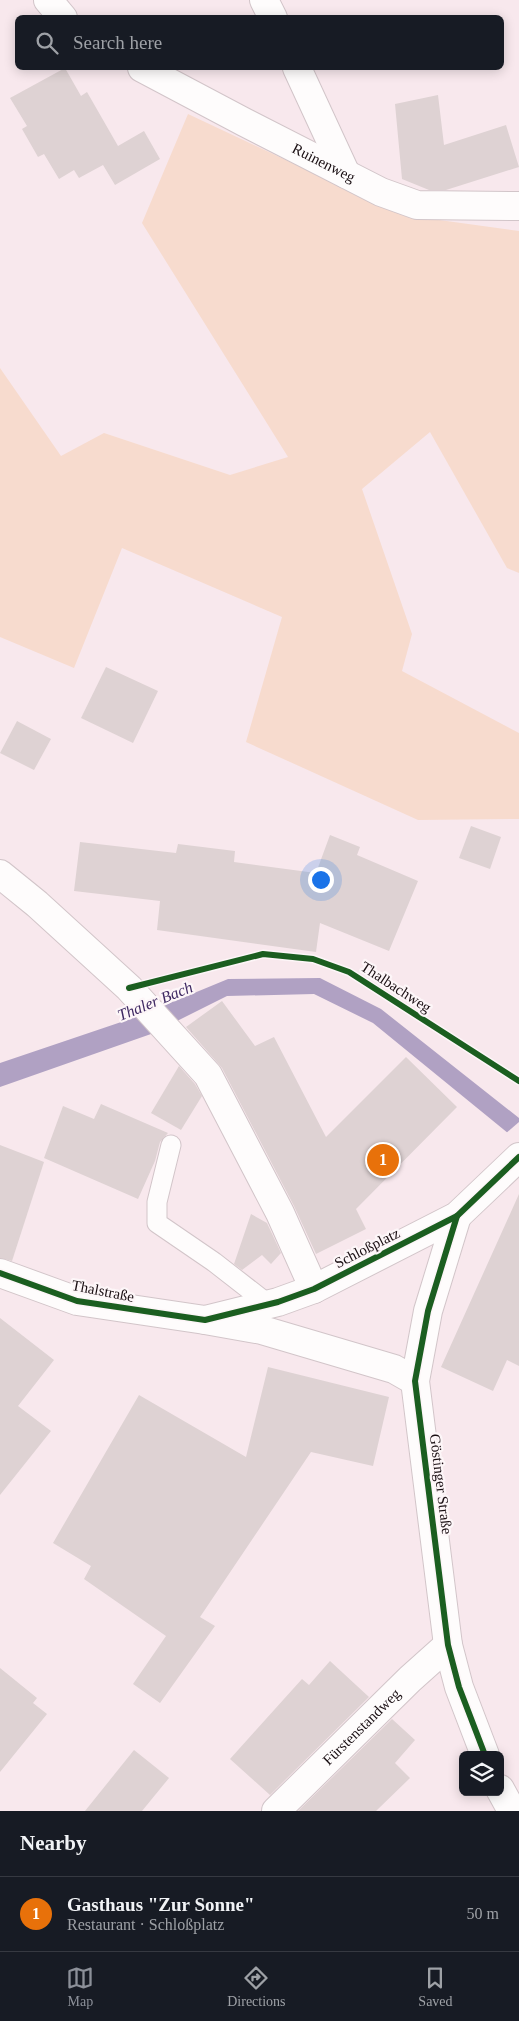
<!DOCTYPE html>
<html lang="en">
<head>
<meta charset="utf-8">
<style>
	body { margin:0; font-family:Georgia,serif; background:#242831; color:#f1f3f6 }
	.controls { position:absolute; right:15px; bottom:15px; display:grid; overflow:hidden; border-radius:8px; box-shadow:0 2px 12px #0003 }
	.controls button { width:45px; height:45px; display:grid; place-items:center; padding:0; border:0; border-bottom:1px solid #363941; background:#171b24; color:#f1f3f6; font:25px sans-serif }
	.you { position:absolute; left:320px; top:879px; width:18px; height:18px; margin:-12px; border:4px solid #fff; border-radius:50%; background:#1a73e8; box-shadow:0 0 0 8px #1a73e833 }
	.badge { display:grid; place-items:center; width:32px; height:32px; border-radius:50%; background:#8c9099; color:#fff; font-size:16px; font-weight:700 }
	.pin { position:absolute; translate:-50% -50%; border:2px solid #fff; box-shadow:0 1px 5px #0006 }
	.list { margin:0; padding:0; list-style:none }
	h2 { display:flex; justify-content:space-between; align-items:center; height:65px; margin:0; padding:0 20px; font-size:21px }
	h2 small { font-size:16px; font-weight:400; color:#9ea1a6 }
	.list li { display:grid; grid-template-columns:32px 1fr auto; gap:15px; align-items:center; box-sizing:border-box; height:75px; padding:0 20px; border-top:1px solid #363941 }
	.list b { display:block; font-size:19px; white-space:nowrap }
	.list p { margin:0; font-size:16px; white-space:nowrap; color:#9ea1a6 }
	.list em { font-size:16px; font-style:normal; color:#9ea1a6 }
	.icon { flex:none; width:28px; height:28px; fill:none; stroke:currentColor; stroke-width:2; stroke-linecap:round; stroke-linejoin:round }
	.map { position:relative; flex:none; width:519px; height:1811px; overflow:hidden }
	.search { position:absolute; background:#171b24; box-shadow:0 2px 12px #0003; left:15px; right:15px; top:15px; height:55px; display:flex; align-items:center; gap:12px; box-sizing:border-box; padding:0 18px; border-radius:8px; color:#9ea1a6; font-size:19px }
	.sheet { height:140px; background:#171b24 }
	nav { display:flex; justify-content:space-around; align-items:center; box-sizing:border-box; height:70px; border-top:1px solid #363941; background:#171b24; font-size:14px; color:#9ea1a6 }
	nav a { display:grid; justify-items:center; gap:2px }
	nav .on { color:#8c9099 }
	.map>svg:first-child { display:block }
	.green { fill:#f7dbce }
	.water { fill:#b0a1c3 }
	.pier { fill:#f8e8ed }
	.building { fill:#ded2d3 }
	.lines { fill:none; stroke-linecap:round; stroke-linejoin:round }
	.service-casing { stroke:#d2c5c9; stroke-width:21 }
	.minor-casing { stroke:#d2c5c9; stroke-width:30 }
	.tertiary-casing { stroke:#d2c5c9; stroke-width:30 }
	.secondary-casing { stroke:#d2c5c9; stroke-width:30 }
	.service { stroke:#fefcfc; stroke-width:19 }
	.minor { stroke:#fefcfc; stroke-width:28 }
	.tertiary { stroke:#fefcfc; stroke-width:28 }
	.secondary { stroke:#fefcfc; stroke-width:28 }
	.cycleway-casing { stroke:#fdf6f8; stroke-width:9 }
	.cycleway { stroke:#1b5e20; stroke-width:6 }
	.labels { text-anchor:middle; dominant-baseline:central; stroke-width:4.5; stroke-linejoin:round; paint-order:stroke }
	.street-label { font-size:15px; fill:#190e12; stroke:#fdf6f8 }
	.water-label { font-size:16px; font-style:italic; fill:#3e2862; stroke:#fdf6f8 }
</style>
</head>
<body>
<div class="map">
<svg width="519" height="1811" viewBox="0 0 519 1811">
	<rect width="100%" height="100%" fill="#f8e8ed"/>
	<!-- green -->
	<polygon class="green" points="188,114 403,215 519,231 519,573 507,568 430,432 362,489 412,634 402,671 519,733 519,819 418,820 246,742 282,617 122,548 74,668 0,637 0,368 61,456 104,433 230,475 288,457 142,223"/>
	<!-- water -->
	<polygon class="water" points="320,978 381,1009 519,1118 519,1142 373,1023 314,994 227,996 151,1034 0,1087 0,1063 136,1017 228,979"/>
	<!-- pier -->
	<polygon class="pier" points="519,1122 519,1145 505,1134"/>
	<!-- building -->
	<g class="building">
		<polygon points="65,68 81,96 87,92 118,146 144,131 160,159 115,185 103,165 79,178 74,170 59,179 44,154 38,157 22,129 27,126 10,98"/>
		<polygon points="438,95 444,145 506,125 519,167 446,190 429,190 402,179 395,104"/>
		<polygon points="106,667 158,691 133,743 81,718"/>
		<polygon points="17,721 51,739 34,770 0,753"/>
		<polygon points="471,826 501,837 490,869 459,858"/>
		<polygon points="330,835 360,847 357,855 418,881 389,951 320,923 316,952 157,930 160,901 74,891 80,842 176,853 178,844 235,851 234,862 316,873"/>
		<polygon points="222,1001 255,1046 274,1037 326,1137 406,1057 457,1107 356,1209 366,1229 316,1254 294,1206 222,1068 186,1027"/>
		<polygon points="179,1066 195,1084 202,1096 181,1130 151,1113"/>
		<polygon points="101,1104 168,1133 160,1142 155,1161 138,1199 44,1158 63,1106 94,1119"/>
		<polygon points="0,1145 44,1162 12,1261 0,1258"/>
		<polygon points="519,1194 519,1366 507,1360 493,1391 441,1367"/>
		<polygon points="251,1214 267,1223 281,1253 271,1264 262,1255 242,1270 234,1264"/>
		<polygon points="0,1318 54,1360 18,1406 51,1431 0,1495"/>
		<polygon points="268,1367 389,1397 373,1466 311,1452 200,1617 215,1626 160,1703 133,1684 166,1636 84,1579 91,1566 53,1543 139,1395 246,1457"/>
		<polygon points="330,1661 369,1697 270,1795 230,1759 302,1679 309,1685"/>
		<polygon points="0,1668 37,1698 33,1703 47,1714 0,1772"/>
		<polygon points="392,1719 415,1740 395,1763 410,1778 376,1811 298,1811"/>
		<polygon points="134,1750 169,1778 142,1811 85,1811"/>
	</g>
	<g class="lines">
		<!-- service casing -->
		<g class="service-casing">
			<polyline id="service" points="171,1145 157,1202 157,1223 214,1262 268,1304"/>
		</g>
		<!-- minor casing -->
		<g class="minor-casing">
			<g id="minor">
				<polyline points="48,0 63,18"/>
				<polyline points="264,0 273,18"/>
				<path id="s1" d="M142 68 244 122 381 192 417 205 519 206"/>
				<polyline points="297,68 346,174"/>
				<polyline points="0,874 37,904 129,988 208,1075 280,1213 314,1289"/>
				<path id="s2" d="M276 1811 410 1679 448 1645"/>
			</g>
		</g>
		<!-- tertiary casing -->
		<g class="tertiary-casing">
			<g id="tertiary">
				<polyline points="457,1216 428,1311 415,1381 448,1645 459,1687 485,1755"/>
				<polyline points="205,1320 262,1330 394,1369 415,1381"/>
				<polyline points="500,1789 512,1811"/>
			</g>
		</g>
		<!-- secondary casing -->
		<g class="secondary-casing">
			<polyline id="secondary" points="0,1273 77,1301 205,1320 278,1302 314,1289 457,1216 519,1157"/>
		</g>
		<!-- service -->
		<use href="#service" class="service"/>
		<!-- minor -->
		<use href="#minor" class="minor"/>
		<!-- tertiary -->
		<use href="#tertiary" class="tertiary"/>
		<!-- secondary -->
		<use href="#secondary" class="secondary"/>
		<!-- cycleway casing -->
		<g class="cycleway-casing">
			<g id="cycleway">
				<polyline points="129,988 263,954 313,959 349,972 519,1081"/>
				<polyline points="457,1216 428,1311 415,1381 448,1645 459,1687 485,1755"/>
				<polyline points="0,1273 77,1301 205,1320 278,1302 314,1289 457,1216 519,1157"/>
			</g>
		</g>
		<!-- cycleway -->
		<use href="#cycleway" class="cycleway"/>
	</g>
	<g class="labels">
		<!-- street labels -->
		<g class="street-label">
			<text stroke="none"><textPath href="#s1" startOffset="205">Ruinenweg</textPath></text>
			<text transform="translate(396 987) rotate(33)">Thalbachweg</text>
			<text transform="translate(367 1248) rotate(-27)">Schloßplatz</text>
			<text transform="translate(103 1291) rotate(11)">Thalstraße</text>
			<text transform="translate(441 1484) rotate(83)">Göstinger Straße</text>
			<text stroke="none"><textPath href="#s2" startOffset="120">Fürstenstandweg</textPath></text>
		</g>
		<!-- water labels -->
		<g class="water-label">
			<text transform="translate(155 1001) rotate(-22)">Thaler Bach</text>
		</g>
	</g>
</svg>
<div class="controls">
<button><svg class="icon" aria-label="layers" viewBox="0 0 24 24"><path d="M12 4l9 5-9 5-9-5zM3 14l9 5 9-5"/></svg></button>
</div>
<div class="you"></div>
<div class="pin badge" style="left:383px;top:1160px;background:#e8710a">1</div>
<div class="search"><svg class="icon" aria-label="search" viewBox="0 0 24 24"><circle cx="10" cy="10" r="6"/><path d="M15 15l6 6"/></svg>Search here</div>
</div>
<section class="sheet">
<h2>Nearby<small></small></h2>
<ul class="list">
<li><span class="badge" style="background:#e8710a">1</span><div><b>Gasthaus &quot;Zur Sonne&quot;</b><p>Restaurant · Schloßplatz</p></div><em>50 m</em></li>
</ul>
</section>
<nav>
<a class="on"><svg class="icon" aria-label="map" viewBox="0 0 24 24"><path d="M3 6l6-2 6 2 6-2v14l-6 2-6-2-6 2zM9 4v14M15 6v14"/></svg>Map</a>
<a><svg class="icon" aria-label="directions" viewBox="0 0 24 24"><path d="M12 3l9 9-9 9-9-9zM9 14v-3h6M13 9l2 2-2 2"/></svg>Directions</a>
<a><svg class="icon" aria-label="saved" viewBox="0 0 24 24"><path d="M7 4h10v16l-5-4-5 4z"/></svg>Saved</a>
</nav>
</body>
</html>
